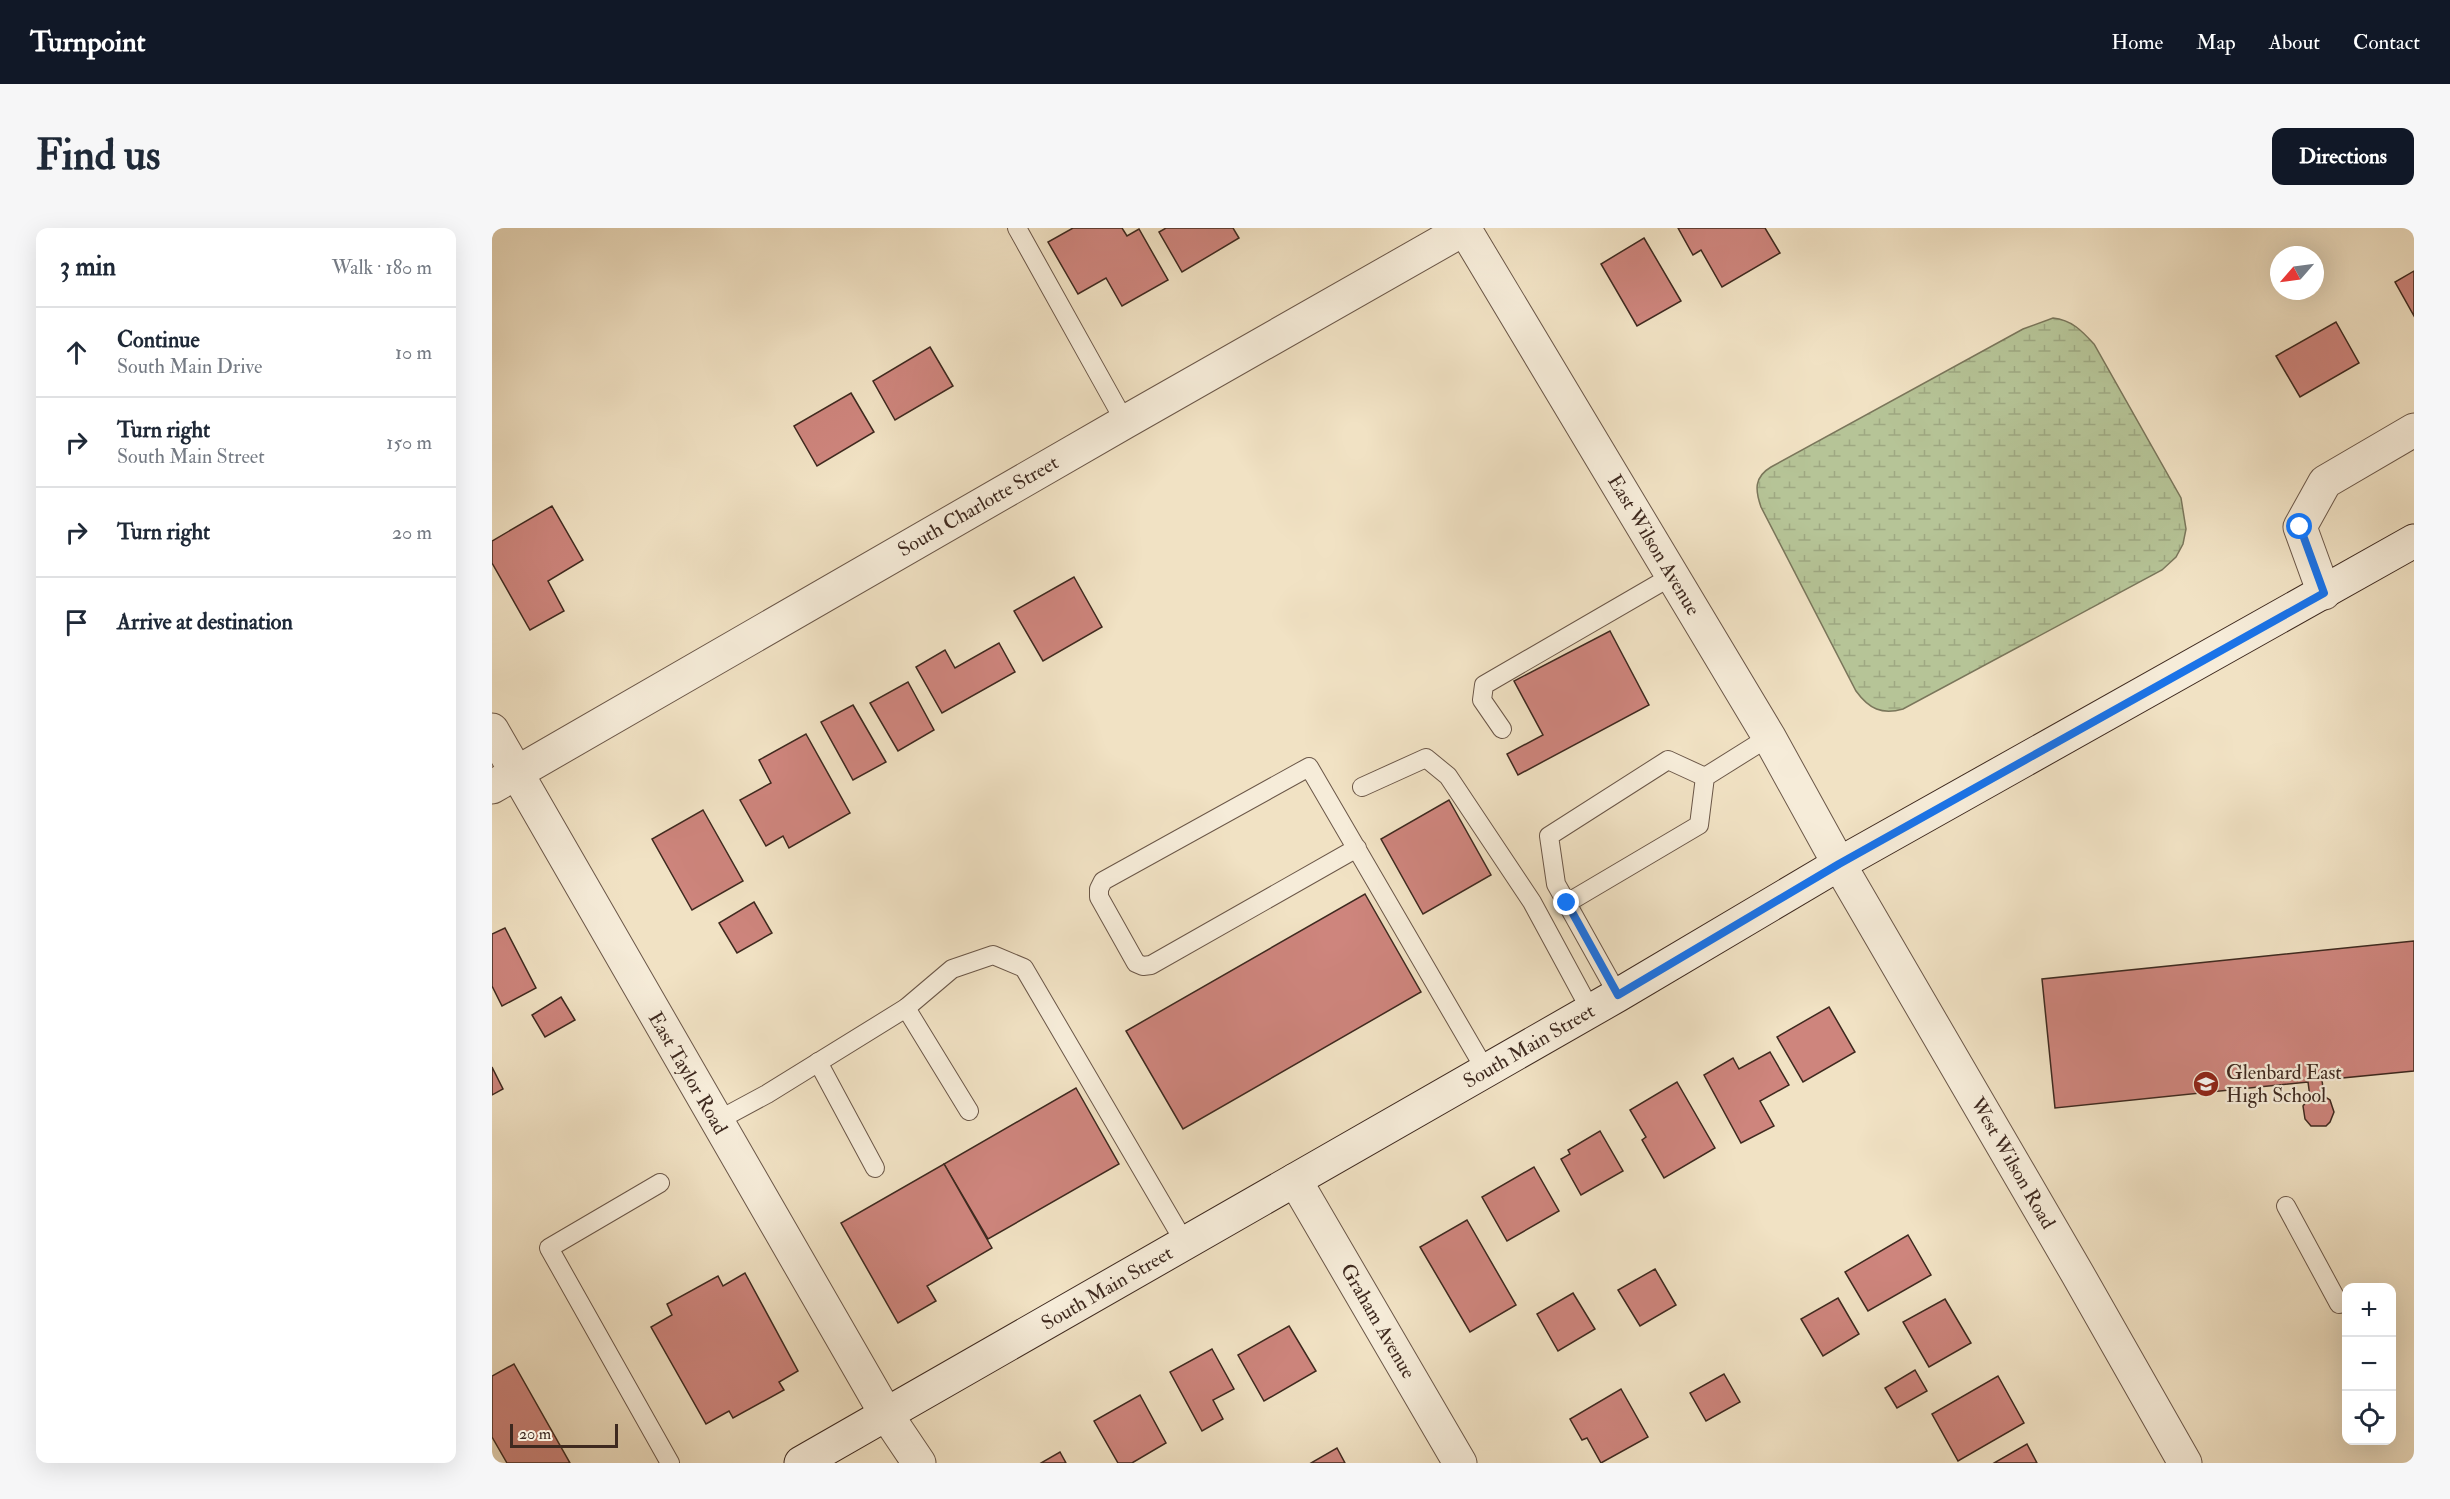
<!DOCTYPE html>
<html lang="en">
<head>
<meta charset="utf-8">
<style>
	body { margin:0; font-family:"IM FELL Double Pica",serif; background:#f6f6f7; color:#1f2937 }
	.controls { position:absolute; right:18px; bottom:18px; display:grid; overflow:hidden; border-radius:12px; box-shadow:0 6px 24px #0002 }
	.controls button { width:54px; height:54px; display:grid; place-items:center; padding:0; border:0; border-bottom:2px solid #e0e1e3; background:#fff; color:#1f2937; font:30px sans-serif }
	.compass { position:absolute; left:1778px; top:18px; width:54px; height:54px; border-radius:50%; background:#fff; box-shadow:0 6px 24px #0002; rotate:242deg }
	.scale { position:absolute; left:18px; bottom:15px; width:108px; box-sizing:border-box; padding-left:6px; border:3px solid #3e291f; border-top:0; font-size:16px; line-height:21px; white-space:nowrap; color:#3e291f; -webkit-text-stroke:4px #f6ecd9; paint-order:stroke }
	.stop { position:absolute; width:18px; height:18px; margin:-14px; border:4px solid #1a73e8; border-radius:50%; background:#fff }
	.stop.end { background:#1a73e8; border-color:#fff; box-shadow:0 2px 6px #0008 }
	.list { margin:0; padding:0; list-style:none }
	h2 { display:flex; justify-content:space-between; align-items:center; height:78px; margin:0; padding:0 24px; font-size:26px }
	h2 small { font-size:20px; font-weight:400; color:#747a83 }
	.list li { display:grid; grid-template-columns:39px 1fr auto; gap:18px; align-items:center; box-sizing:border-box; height:90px; padding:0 24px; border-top:2px solid #e0e1e3 }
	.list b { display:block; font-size:22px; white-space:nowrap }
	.list p { margin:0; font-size:20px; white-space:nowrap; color:#747a83 }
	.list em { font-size:20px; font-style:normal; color:#747a83 }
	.icon { flex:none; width:33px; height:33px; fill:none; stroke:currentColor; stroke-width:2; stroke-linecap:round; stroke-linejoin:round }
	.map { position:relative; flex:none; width:1922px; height:1235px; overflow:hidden; border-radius:12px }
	header { display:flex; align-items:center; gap:36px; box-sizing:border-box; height:84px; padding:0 30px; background:#111827; color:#fff }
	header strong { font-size:28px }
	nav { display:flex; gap:33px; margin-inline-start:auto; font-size:21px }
	.intro { display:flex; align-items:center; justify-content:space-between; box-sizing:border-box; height:144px; padding:0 36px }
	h1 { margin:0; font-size:42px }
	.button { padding:15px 27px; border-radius:12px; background:#111827; color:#fff; font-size:21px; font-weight:700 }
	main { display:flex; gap:36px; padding:0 36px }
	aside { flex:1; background:#fff; border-radius:12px; box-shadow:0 6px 24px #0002 }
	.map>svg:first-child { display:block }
	.wetland { fill:url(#wetland-marsh); stroke:#7a765b; stroke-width:1.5 }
	.building { fill:#ce857d; stroke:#3e291f; stroke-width:1.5 }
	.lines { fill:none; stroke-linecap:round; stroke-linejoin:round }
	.service-casing { stroke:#6b5748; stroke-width:20 }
	.minor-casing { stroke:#6b5748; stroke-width:35 }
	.tertiary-casing { stroke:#6b5748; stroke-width:35 }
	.secondary-casing { stroke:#3e291f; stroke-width:35 }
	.service { stroke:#f6ecd9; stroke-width:18 }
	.minor { stroke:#f6ecd9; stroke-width:33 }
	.tertiary { stroke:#f6ecd9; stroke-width:33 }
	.secondary { stroke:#f6ecd9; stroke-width:33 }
	.route { stroke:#1a73e8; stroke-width:8 }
	.labels { text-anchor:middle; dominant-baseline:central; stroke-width:4.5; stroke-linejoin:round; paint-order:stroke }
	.street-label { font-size:20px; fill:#3e291f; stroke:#f6ecd9 }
	.poi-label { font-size:20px; fill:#3e291f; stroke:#f6ecd9; text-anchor:start }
</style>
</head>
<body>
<header>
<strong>Turnpoint</strong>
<nav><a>Home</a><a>Map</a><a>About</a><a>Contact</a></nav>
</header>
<div class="intro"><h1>Find us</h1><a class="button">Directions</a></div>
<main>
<aside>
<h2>3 min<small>Walk · 180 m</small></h2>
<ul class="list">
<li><svg class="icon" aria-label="ahead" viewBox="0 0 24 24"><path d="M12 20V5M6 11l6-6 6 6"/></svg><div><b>Continue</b><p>South Main Drive</p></div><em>10 m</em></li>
<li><svg class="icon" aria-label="right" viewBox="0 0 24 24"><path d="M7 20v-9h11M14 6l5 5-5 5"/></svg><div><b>Turn right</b><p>South Main Street</p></div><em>150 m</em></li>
<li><svg class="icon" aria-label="right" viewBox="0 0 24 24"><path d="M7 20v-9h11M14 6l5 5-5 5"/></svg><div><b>Turn right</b></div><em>20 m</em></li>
<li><svg class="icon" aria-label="arrive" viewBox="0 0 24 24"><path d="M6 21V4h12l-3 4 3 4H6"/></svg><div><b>Arrive at destination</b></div></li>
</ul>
</aside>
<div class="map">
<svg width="1922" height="1235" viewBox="0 0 1922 1235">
	<defs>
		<pattern id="wetland-marsh" width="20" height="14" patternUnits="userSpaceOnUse" patternTransform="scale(1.5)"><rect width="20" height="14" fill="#b6c497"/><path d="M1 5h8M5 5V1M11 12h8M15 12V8" fill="none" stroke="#9ea882"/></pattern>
	</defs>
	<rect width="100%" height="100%" fill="#f1e2c4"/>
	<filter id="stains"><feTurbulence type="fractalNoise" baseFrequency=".00333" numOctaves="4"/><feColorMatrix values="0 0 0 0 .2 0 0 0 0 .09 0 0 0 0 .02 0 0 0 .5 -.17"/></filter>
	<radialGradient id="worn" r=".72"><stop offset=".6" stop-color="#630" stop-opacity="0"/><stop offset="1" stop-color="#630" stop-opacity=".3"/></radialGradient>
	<!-- wetland -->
	<path class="wetland" d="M1561 90C1580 92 1590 103 1602 116L1689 270 1694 301 1691 316 1684 329 1670 342 1411 481C1390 487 1377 481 1364 463L1269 279C1263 262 1262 249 1279 239L1531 101Z"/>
	<!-- building -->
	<g class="building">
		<polygon points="581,0 630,0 635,8 647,1 676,52 630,78 614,50 586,66 556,14"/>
		<polygon points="674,0 741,0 747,10 690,44 667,4"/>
		<polygon points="1186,0 1273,0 1288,25 1230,59 1209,22 1201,27"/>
		<polygon points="1152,10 1189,73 1145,98 1109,36"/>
		<polygon points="1922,43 1922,88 1903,54"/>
		<polygon points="1844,94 1867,135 1808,169 1784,128"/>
		<polygon points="438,119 461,158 403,192 381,153"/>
		<polygon points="359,165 382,204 325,238 302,198"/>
		<polygon points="60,278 91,332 56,353 72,383 38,402 0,335 0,313"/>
		<polygon points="582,349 610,399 551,433 522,383"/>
		<polygon points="1118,403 1157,477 1026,547 1015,526 1051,507 1022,453"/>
		<polygon points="507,415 523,444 450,485 424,439 453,422 463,440"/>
		<polygon points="416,454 442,502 406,523 378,475"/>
		<polygon points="361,477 394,534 361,552 329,494"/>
		<polygon points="314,506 358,585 297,620 291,608 274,618 248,572 279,555 267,532"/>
		<polygon points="957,572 999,647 931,686 889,611"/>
		<polygon points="211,582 251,653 200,682 160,611"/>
		<polygon points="873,666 929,764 691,901 634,803"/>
		<polygon points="262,674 280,705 245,725 227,695"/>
		<polygon points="13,700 44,760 10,778 0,758 0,706"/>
		<polygon points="1922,713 1922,843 1830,852 1832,868 1838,872 1842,884 1838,894 1834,898 1819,898 1813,891 1811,878 1818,869 1816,854 1563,880 1550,751"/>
		<polygon points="69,769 83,792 53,809 40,787"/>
		<polygon points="1337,779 1363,824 1311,854 1285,809"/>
		<polygon points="1278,824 1297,857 1268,873 1282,898 1249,915 1212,847 1241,830 1247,841"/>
		<polygon points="0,839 11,861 0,867"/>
		<polygon points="1185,854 1223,920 1172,950 1150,912 1154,909 1138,882"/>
		<polygon points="584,860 627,936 496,1011 452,936"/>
		<polygon points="1108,903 1131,943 1089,967 1069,931 1078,926 1076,922"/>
		<polygon points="452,936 500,1020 435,1058 444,1073 406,1095 349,995"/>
		<polygon points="1042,939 1067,983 1015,1013 990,969"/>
		<polygon points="975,992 1024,1077 978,1104 928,1019"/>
		<polygon points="1416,1007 1439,1047 1376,1083 1353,1044"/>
		<polygon points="1163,1041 1184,1077 1148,1098 1126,1062"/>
		<polygon points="253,1045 306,1143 287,1154 292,1162 241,1190 237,1183 214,1196 159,1099 180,1087 175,1076 226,1048 231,1058"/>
		<polygon points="1081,1065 1103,1101 1066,1123 1045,1086"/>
		<polygon points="1346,1070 1367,1106 1331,1128 1309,1091"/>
		<polygon points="1453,1071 1479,1115 1437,1139 1411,1094"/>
		<polygon points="797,1098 824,1143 772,1173 746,1127"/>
		<polygon points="720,1121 742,1161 721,1172 731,1191 710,1203 678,1144"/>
		<polygon points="22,1136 78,1235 15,1235 0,1209 0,1148"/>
		<polygon points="1423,1142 1435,1163 1405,1180 1393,1160"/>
		<polygon points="1232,1146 1248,1174 1214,1193 1198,1165"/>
		<polygon points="1506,1148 1532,1195 1466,1233 1440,1186"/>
		<polygon points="1129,1161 1156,1209 1109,1235 1095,1210 1090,1212 1078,1191"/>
		<polygon points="648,1167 674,1215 640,1235 626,1235 602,1193"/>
		<polygon points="1535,1216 1545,1235 1502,1235"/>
		<polygon points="845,1220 853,1235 819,1235"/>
		<polygon points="568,1224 574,1235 549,1235"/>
	</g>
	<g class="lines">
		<!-- service casing -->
		<g class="service-casing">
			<g id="service">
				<polyline points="525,0 633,194"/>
				<polyline points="1010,501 990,472 992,457 1180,348"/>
				<polyline points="870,559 934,530 956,548 1040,674 1099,783"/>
				<polyline points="865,620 659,737 651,738 644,735 607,669 607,661 611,653 817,539 994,843"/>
				<polyline points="1075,675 1207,597 1213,549 1277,509"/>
				<polyline points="1126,767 1064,656 1057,608 1176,532 1213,549"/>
				<polyline points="414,780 477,883"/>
				<polyline points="326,834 383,940"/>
				<polyline points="223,894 275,866 414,780 460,741 501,727 532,740 693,1015"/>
				<polyline points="168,955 57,1020 178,1235"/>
				<polyline points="1794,978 1847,1076"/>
			</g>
		</g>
		<!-- minor casing -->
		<g class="minor-casing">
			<g id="minor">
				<polyline points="1832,365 1808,299 1833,254 1922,202"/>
				<polyline points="0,502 394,1186 427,1235"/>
				<polyline points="0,559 633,194 974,0"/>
				<polyline points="803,952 968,1235"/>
			</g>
		</g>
		<!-- tertiary casing -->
		<g class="tertiary-casing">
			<polyline id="tertiary" points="972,0 1277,509 1347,636 1585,1045 1693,1235"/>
		</g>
		<!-- secondary casing -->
		<g class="secondary-casing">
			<polyline id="secondary" points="309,1235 1126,767 1347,636 1922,313"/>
		</g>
		<!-- service -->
		<use href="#service" class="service"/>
		<!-- minor -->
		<use href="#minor" class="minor"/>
		<!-- tertiary -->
		<use href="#tertiary" class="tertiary"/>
		<!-- secondary -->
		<use href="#secondary" class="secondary"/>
	</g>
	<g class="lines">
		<!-- route -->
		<polyline class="route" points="1075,675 1126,767 1347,636 1832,365 1808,299"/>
	</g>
	<!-- icons -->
	<defs>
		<g id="school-disc" transform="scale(1.35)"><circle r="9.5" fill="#8f2418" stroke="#f6ecd9"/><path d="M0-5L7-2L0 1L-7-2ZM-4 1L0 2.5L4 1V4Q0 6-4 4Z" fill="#fff"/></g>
	</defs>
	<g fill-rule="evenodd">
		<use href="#school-disc" x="1714" y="856"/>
	</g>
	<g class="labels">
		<!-- street labels -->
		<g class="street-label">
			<text transform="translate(486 278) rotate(-30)">South Charlotte Street</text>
			<text transform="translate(1162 317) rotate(59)">East Wilson Avenue</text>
			<text transform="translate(1037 818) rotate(-30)">South Main Street</text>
			<text transform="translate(196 845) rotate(60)">East Taylor Road</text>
			<text transform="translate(1521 935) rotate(60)">West Wilson Road</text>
			<text transform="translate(615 1060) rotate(-30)">South Main Street</text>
			<text transform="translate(886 1093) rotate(60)">Graham Avenue</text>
		</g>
		<!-- poi labels -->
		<g class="poi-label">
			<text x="1734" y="844">Glenbard East<tspan x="1734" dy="23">High School</tspan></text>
		</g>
	</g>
	<rect width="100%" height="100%" filter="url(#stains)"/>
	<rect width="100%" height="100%" fill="url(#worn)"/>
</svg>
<div class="controls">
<button>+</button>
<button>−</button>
<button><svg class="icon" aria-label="locate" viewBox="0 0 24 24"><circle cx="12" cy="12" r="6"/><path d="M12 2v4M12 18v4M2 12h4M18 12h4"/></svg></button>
</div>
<svg class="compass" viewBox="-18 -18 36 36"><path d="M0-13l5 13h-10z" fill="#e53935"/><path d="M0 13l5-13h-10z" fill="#747a83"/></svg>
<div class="scale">20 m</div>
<div class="stop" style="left:1808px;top:299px"></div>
<div class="stop end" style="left:1075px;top:675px"></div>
</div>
</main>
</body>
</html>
